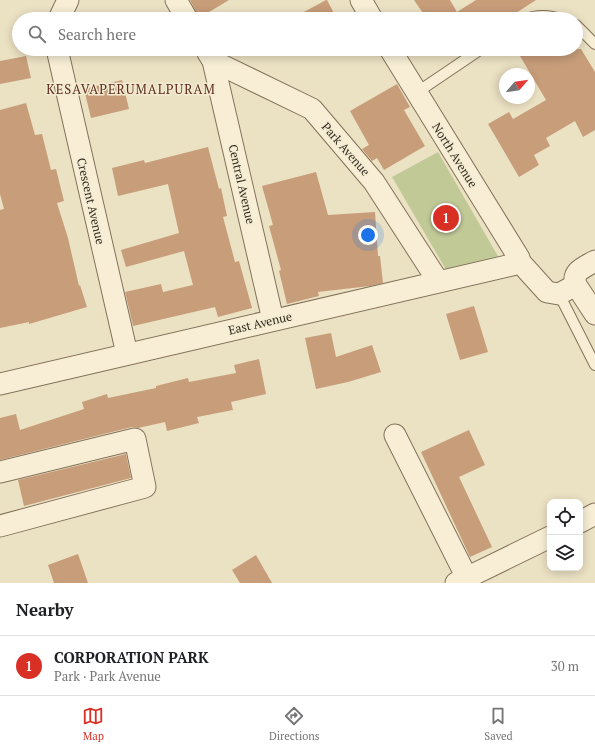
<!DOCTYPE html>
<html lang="en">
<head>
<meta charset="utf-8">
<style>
	body { margin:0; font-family:"PT Serif",serif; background:#f6f6f6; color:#202124 }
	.controls { position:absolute; right:12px; bottom:12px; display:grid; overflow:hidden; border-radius:8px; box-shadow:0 2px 10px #0003 }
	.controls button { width:36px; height:36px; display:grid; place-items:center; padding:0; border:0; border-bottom:1px solid #e0e0e0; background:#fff; color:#202124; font:20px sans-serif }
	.compass { position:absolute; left:499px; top:68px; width:36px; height:36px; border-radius:50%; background:#fff; box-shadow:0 2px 10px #0003; rotate:61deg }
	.you { position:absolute; left:368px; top:235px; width:14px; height:14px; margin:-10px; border:3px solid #fff; border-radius:50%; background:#1a73e8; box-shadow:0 0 0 6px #1a73e833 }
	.badge { display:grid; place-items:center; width:26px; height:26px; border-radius:50%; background:#d93025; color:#fff; font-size:13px; font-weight:700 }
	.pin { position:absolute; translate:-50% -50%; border:2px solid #fff; box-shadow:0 1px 4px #0006 }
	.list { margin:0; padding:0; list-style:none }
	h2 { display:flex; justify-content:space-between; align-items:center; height:52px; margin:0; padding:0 16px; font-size:17px }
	h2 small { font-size:13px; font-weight:400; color:#757577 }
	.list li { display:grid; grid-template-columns:26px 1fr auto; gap:12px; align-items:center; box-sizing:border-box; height:60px; padding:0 16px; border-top:1px solid #e0e0e0 }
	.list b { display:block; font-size:15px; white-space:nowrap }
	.list p { margin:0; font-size:13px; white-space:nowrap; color:#757577 }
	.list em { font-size:13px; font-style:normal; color:#757577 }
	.icon { flex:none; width:22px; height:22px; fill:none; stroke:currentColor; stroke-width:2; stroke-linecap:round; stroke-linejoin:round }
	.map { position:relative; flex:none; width:595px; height:583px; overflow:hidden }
	.search { position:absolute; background:#fff; box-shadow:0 2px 10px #0003; left:12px; right:12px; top:12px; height:44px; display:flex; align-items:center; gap:10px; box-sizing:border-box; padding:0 14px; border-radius:22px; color:#757577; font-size:15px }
	.sheet { height:112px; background:#fff }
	nav { display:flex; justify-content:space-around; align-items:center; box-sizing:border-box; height:56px; border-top:1px solid #e0e0e0; background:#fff; font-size:11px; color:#757577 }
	nav a { display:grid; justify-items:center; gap:2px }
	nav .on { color:#d93025 }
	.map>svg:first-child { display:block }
	.green { fill:#c1c997 }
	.building { fill:#c79d7a }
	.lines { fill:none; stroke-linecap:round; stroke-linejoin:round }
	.lane-casing { stroke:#84725b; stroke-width:12 }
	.street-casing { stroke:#84725b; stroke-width:23 }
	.lane { stroke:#f7eed5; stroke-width:10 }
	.street { stroke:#f7eed5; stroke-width:21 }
	.labels { text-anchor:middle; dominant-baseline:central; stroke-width:3; stroke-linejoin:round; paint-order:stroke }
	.street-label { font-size:12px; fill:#352a1e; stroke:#f3ebd2 }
	.neighbourhood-label { font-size:13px; letter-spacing:1px; fill:#5f2f20; stroke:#f3ebd2 }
</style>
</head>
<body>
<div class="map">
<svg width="595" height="583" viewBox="0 0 595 583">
	<rect width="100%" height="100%" fill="#ebe1c3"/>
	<!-- green -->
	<polygon class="green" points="438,152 499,258 448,273 392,177"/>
	<!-- building -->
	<g class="building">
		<polygon points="190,0 229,0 199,18"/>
		<polygon points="327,0 337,19 291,19 326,0"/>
		<polygon points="414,0 450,0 457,12 476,0 536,0 507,19 427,19"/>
		<polygon points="533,49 581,49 595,72 595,130 583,137 575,121 546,138 550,146 534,155 539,165 519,177 488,124 509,112 513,119 546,100 520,56"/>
		<polygon points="26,56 31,78 0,84 0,61"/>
		<polygon points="122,80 129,109 91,118 84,89"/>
		<polygon points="397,84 410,107 404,110 425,146 384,170 377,158 372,161 362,149 369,145 350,111"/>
		<polygon points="26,103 35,135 42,134 51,170 56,169 64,201 57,203 68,238 79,286 80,285 87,307 29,324 29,322 0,328 0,210 4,209 0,194 0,110"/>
		<polygon points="208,147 219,189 221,188 227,216 223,217 235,262 239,261 252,308 218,317 215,307 133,326 125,292 161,284 163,292 193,285 184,251 126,267 121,250 179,233 168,184 118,196 112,168 144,160 145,163"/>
		<polygon points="316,172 328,215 375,212 378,256 380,256 383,283 370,286 318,292 319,296 287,304 279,271 281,270 269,226 273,225 262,186"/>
		<polygon points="474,306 488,352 460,360 446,314"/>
		<polygon points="331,333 336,357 372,345 381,372 348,382 316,389 305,338"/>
		<polygon points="259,359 266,394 231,402 233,410 197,417 199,423 167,431 165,422 138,428 132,427 0,460 0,418 16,414 20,430 84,409 82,402 107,394 108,398 156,388 156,386 188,378 189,382 236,373 234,365"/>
		<polygon points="469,430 485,465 459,477 492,547 470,557 421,452"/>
		<polygon points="126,454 131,478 24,506 18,480"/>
		<polygon points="78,554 88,583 54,583 48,565"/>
		<polygon points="256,555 272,583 240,583 232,570"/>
	</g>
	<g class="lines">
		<!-- lane casing -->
		<g class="lane-casing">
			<g id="lane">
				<path d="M527 19C538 14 550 16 562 19"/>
				<polyline points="576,25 595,44"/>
				<polyline points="416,93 481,49"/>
				<polyline points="559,294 595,365"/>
			</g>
		</g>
		<!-- street casing -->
		<g class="street-casing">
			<g id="street">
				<polyline points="176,0 187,19"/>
				<polyline points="361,0 372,19"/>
				<polyline points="59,19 68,0"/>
				<polyline points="57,49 127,354"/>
				<polyline points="390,49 519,258 519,261"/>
				<polyline points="208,53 213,61 273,320"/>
				<polyline points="213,61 312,109 374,182 438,281"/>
				<polyline points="519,261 547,292 559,294 576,285"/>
				<path d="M595 261C585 267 571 271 576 285L595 314"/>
				<polyline points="0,384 516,264 519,261"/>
				<polyline points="395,435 467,578"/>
				<polyline points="0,472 135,439 145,487 0,526"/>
				<polyline points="580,522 595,514"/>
				<polyline points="456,583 550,537"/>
			</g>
		</g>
		<!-- lane -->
		<use href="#lane" class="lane"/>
		<!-- street -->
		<use href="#street" class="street"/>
	</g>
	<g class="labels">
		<!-- street labels -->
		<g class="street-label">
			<text transform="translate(346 149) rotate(49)">Park Avenue</text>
			<text transform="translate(455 155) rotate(58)">North Avenue</text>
			<text transform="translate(242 184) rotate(77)">Central Avenue</text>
			<text transform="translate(91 201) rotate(77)">Crescent Avenue</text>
			<text transform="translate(260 323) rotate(-13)">East Avenue</text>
		</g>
		<!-- neighbourhood labels -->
		<g class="neighbourhood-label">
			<text x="131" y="89">KESAVAPERUMALPURAM</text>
		</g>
	</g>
</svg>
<div class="controls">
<button><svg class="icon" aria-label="locate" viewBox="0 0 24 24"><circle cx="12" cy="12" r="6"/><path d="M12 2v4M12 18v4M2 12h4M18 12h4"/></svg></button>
<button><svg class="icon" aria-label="layers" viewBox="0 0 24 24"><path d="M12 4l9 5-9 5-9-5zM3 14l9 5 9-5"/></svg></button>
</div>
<svg class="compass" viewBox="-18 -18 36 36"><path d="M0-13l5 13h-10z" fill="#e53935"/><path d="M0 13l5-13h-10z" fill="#757577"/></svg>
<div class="you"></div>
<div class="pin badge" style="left:446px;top:218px">1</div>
<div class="search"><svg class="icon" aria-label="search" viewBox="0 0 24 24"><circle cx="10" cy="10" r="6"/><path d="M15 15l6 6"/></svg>Search here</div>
</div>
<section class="sheet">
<h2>Nearby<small></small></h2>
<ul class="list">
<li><span class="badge">1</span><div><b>CORPORATION PARK</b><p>Park · Park Avenue</p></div><em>30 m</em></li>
</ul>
</section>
<nav>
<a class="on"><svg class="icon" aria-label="map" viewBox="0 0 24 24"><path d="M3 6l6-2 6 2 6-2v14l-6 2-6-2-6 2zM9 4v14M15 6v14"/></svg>Map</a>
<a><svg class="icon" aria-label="directions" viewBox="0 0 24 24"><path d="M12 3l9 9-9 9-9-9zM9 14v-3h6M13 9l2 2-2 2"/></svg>Directions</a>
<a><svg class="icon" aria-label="saved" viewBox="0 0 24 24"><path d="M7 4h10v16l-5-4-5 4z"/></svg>Saved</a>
</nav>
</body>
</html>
